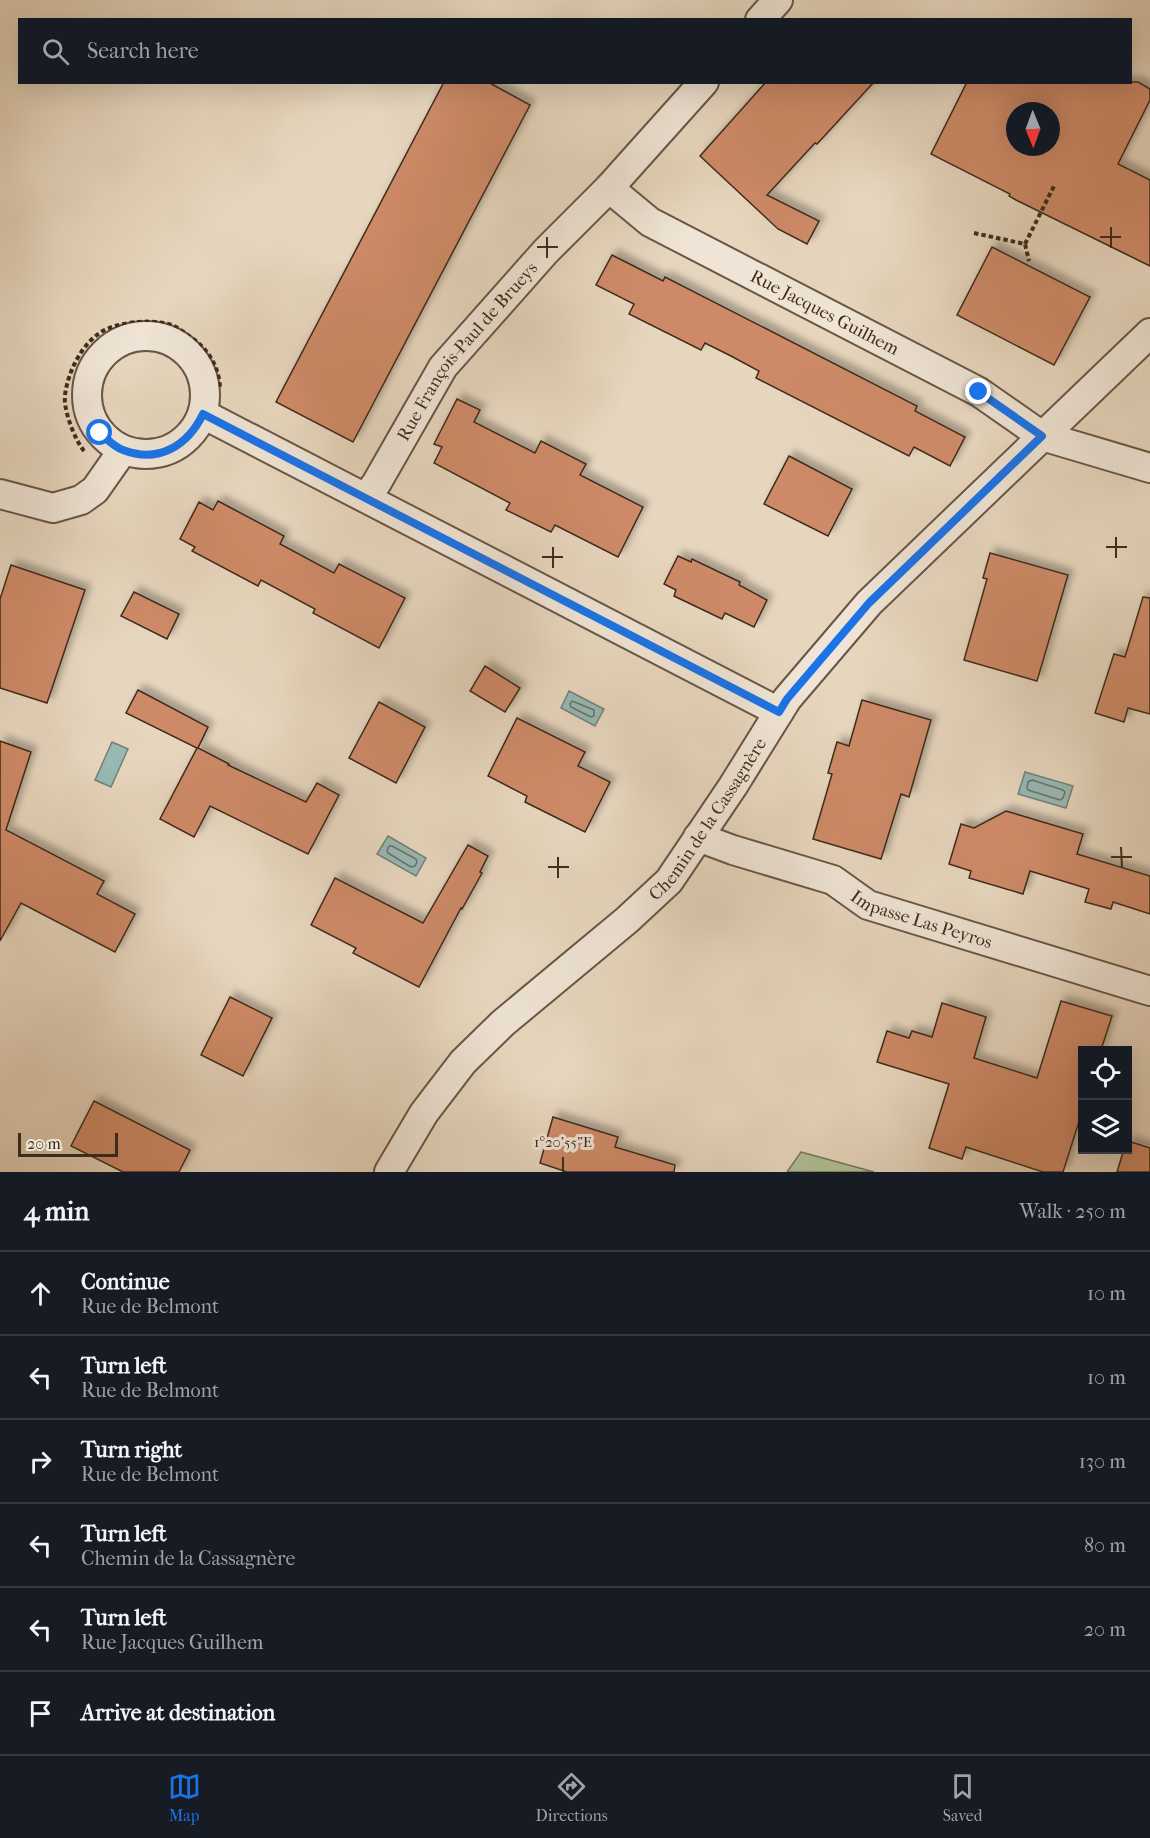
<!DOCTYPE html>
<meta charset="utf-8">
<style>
:root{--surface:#171b24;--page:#242831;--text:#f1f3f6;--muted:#9ea1a6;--line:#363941;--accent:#1a73e8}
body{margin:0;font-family:"IM FELL French Canon",serif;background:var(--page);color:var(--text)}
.controls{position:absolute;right:18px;bottom:18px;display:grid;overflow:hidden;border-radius:0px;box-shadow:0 6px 24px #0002}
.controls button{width:54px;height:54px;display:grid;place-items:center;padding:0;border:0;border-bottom:2px solid var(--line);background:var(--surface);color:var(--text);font:30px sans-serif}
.compass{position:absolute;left:1006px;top:102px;width:54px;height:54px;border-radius:50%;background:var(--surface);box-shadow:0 6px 24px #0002;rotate:179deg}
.scale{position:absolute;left:18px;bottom:15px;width:100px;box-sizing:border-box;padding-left:6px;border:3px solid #3e2c1b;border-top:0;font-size:16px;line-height:21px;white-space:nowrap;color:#3e2c1b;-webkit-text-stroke:4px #efe4d5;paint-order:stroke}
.stop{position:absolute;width:18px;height:18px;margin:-14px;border:4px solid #1a73e8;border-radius:50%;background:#fff}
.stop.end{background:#1a73e8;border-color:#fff;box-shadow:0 2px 6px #0008}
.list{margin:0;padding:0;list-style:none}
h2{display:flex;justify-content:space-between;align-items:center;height:78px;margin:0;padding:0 24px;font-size:26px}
h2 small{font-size:20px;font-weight:400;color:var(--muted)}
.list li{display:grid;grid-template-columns:39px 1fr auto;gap:18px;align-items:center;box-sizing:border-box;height:84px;padding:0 24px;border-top:2px solid var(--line)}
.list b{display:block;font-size:22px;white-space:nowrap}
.list p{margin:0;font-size:20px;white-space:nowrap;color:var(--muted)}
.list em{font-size:20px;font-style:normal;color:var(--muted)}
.icon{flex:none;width:33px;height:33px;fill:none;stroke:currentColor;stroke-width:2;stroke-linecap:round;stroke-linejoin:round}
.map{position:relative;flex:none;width:1150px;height:1172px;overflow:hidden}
.search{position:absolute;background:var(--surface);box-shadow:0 6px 24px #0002;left:18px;right:18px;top:18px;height:66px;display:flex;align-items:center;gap:15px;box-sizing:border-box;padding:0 21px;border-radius:0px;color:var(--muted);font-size:22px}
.sheet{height:582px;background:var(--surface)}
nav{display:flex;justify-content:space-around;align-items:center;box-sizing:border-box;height:84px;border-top:2px solid var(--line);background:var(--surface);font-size:16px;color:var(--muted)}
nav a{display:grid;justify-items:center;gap:3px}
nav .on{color:var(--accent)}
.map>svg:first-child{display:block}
</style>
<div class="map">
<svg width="1150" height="1172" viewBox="0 0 1150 1172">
<defs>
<filter id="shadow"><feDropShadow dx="5.5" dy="-5.5" stdDeviation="3" flood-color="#0004"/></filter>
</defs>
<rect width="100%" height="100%" fill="#e7d6be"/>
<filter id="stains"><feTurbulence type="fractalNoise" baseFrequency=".00333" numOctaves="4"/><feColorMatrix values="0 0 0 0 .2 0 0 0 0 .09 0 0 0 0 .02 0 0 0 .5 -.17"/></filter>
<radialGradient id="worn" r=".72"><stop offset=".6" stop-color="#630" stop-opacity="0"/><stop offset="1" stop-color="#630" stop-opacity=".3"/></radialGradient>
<polygon fill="#afbf96" stroke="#767658" stroke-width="1.5" points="801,1152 874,1172 787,1172"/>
<g fill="#97b9b5" stroke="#738177" stroke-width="1.5">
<polygon points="569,691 604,709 595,726 561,708"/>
<polygon points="112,742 128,749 111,787 95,780"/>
<polygon points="1025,772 1073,786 1066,808 1018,794"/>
<polygon points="388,836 426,858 416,876 377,854"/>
</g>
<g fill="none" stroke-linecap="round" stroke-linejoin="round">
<g stroke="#6a7268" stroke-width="1.5">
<polygon points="572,701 594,710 594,716 591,717 571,707 570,704"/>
<polygon points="1032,780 1063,790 1065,792 1063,798 1060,800 1028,790 1027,788 1028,782"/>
<polygon points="389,846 392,846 416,859 417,862 415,866 411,867 388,853 387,851"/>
</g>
</g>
<g fill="#ce8a67" stroke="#3e2c1b" stroke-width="1.5" fill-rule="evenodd" filter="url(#shadow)">
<polygon points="444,82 488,82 530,105 353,442 276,402"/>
<polygon points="766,82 874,82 817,144 815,143 767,195 819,221 807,244 778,229 700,156"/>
<path d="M 967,82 L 1138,82 L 1150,89 L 1150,100 L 1118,164 L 1150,180 L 1150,266 L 1016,200 L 1009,196 L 1010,194 L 931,154 ZM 1015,111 L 1051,111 L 1051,147 L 1015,147 Z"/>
<polygon points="992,247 1090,297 1054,365 957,315"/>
<polygon points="612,255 663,281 665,277 917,406 915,411 965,437 950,466 914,447 909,456 756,378 759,371 731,356 705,343 701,350 629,314 634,304 596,285"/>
<polygon points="457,399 480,410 474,422 535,453 541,441 586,464 580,475 643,507 618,557 555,525 551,532 506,510 510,503 434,463 442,447 434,444"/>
<polygon points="789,456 852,489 828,536 764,504"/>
<polygon points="218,501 284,536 280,544 334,573 339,564 405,598 379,648 313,613 315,609 261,580 258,586 192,551 195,547 180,539 199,502 213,510"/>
<polygon points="990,553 1068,575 1037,681 964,660 987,579 983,578"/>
<polygon points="678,556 691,562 692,559 740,582 739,585 767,600 754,627 725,613 722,619 674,596 676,590 664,584"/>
<polygon points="11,565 85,590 47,703 0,688 0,599"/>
<polygon points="134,592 179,614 167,639 121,616"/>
<polygon points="1143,597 1150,598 1150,714 1128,708 1124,722 1095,713 1114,654 1125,657"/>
<polygon points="485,666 520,688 505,712 470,691"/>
<polygon points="138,690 208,727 198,748 229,764 228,765 306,802 317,783 339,795 308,854 210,806 194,837 160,819 197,748 126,713"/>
<polygon points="862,700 931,720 909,797 901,794 881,859 813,839 832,774 828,773 837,742 849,746"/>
<polygon points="379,702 425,727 396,783 349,758"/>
<polygon points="517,718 585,752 578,766 610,782 585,832 525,802 527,796 488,776"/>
<polygon points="0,741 31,752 6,830 104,881 97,894 135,914 115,952 21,903 0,941"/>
<polygon points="1006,811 1083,834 1077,854 1150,876 1150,914 1113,902 1111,909 1085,902 1089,889 1030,871 1023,894 969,878 971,871 949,864 961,824 974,828"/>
<polygon points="468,845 488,856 480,872 482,873 462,909 461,908 419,987 353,953 356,948 311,925 335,878 423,923"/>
<polygon points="230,997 272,1018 243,1076 201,1055"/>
<polygon points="1061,1001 1112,1016 1101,1050 1083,1050 1083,1109 1063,1172 1043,1172 966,1147 962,1159 929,1148 949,1084 877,1062 887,1031 909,1038 912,1031 932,1037 942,1003 986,1017 974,1058 1037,1078"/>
<polygon points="94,1101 190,1150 179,1172 123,1172 71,1146"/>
<polygon points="553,1117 618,1137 615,1147 675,1165 674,1172 567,1172 540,1163"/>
<polygon points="1128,1141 1150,1148 1150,1172 1117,1172 1124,1149 1128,1149"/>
</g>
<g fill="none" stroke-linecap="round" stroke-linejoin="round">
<g stroke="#685644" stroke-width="32">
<g id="minor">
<polyline points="760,20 778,0"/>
<path id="s1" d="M 609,188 L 650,222 L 979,392 L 1042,436 L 1150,468"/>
<circle cx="146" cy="395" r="59"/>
<polyline points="203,414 779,712"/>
<polyline points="0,494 53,508 81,500 95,490 123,450"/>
<path id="s2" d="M 366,497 L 376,484 L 443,367 L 546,251 L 609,188 L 704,82"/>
<path id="s3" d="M 698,837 L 733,850 L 833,880 L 868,905 L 1150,991"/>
<path id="s4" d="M 389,1172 L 424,1113 L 463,1062 L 503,1023 L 627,920 L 669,881 L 733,786 L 787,699 L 869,603 L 1150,333"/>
</g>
</g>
<g stroke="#3e2c1b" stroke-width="4" stroke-dasharray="4.5 3" stroke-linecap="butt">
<polyline points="974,233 1025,244 1029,261"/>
<polyline points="1025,244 1054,186"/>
<path d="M 84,451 C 75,440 63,410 65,395 C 68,372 81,345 101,332 C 117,322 150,319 168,324 C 176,325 185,334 192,338 C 209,350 219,367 220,388"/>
</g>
<use href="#minor" stroke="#efe4d5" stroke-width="28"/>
</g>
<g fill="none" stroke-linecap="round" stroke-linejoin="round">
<path stroke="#1a73e8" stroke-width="8" d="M 100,433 C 107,439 114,447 123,450 C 159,464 188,445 203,414 L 779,712 L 787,699 L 869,603 L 1042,436 L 979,392"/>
</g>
<path fill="none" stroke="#3e2c1b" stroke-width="2" d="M 1111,227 L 1111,248M 547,237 L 547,258M 1100,237 L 1121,237M 537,247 L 558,247M 1116,537 L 1116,558M 553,547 L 553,568M 1106,547 L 1127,547M 542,557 L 563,557M 1121,847 L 1122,868M 558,857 L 558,878M 1111,857 L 1132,857M 548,867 L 569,867M 563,1157 L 563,1172"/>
<g text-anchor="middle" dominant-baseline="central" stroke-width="6" stroke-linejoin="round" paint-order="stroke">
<g font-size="18" fill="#3e2c1b" stroke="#efe4d5">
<text stroke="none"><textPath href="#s1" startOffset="250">Rue Jacques Guilhem</textPath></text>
<text stroke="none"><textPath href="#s2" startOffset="178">Rue François-Paul de Brueys</textPath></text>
<text stroke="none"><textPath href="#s4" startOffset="480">Chemin de la Cassagnère</textPath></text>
<text stroke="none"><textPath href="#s3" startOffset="240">Impasse Las Peyros</textPath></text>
</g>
</g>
<g font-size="15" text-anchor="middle" fill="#3e2c1b" stroke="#efe4d5" stroke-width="6" stroke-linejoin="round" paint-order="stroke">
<text x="563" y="1147">1°20'55"E</text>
</g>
<rect width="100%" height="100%" filter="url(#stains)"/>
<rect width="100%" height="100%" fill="url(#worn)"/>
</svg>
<div class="controls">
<button><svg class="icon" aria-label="locate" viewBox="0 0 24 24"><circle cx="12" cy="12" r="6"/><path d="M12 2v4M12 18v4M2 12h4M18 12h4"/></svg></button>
<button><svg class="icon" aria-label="layers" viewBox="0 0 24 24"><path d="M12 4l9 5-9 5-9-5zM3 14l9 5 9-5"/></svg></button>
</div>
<svg class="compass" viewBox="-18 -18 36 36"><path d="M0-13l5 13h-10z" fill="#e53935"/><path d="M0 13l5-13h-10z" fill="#9ea1a6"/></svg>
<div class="scale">20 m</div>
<div class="stop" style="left:100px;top:433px"></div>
<div class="stop end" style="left:979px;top:392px"></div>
<div class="search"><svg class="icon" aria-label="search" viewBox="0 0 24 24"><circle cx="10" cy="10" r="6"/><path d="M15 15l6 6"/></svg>Search here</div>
</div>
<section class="sheet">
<h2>4 min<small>Walk · 250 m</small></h2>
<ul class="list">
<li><svg class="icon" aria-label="ahead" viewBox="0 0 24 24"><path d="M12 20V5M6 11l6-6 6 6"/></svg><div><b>Continue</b><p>Rue de Belmont</p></div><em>10 m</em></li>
<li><svg class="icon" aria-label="left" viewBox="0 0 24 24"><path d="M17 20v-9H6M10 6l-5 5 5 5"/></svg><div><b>Turn left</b><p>Rue de Belmont</p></div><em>10 m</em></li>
<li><svg class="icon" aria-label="right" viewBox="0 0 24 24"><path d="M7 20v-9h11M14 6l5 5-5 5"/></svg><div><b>Turn right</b><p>Rue de Belmont</p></div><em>130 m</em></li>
<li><svg class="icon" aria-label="left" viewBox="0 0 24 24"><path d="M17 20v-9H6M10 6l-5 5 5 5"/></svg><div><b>Turn left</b><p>Chemin de la Cassagnère</p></div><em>80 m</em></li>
<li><svg class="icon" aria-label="left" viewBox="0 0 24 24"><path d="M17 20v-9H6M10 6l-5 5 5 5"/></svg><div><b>Turn left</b><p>Rue Jacques Guilhem</p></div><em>20 m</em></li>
<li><svg class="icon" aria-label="arrive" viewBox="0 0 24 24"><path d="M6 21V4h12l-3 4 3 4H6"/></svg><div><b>Arrive at destination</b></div></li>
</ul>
</section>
<nav>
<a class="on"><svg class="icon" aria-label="map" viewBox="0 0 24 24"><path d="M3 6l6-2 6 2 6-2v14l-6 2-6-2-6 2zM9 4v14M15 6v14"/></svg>Map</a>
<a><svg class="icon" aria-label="directions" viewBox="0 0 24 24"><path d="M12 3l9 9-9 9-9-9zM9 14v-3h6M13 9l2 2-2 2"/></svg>Directions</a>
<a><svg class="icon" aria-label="saved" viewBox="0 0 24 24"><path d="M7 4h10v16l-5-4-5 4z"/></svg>Saved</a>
</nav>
